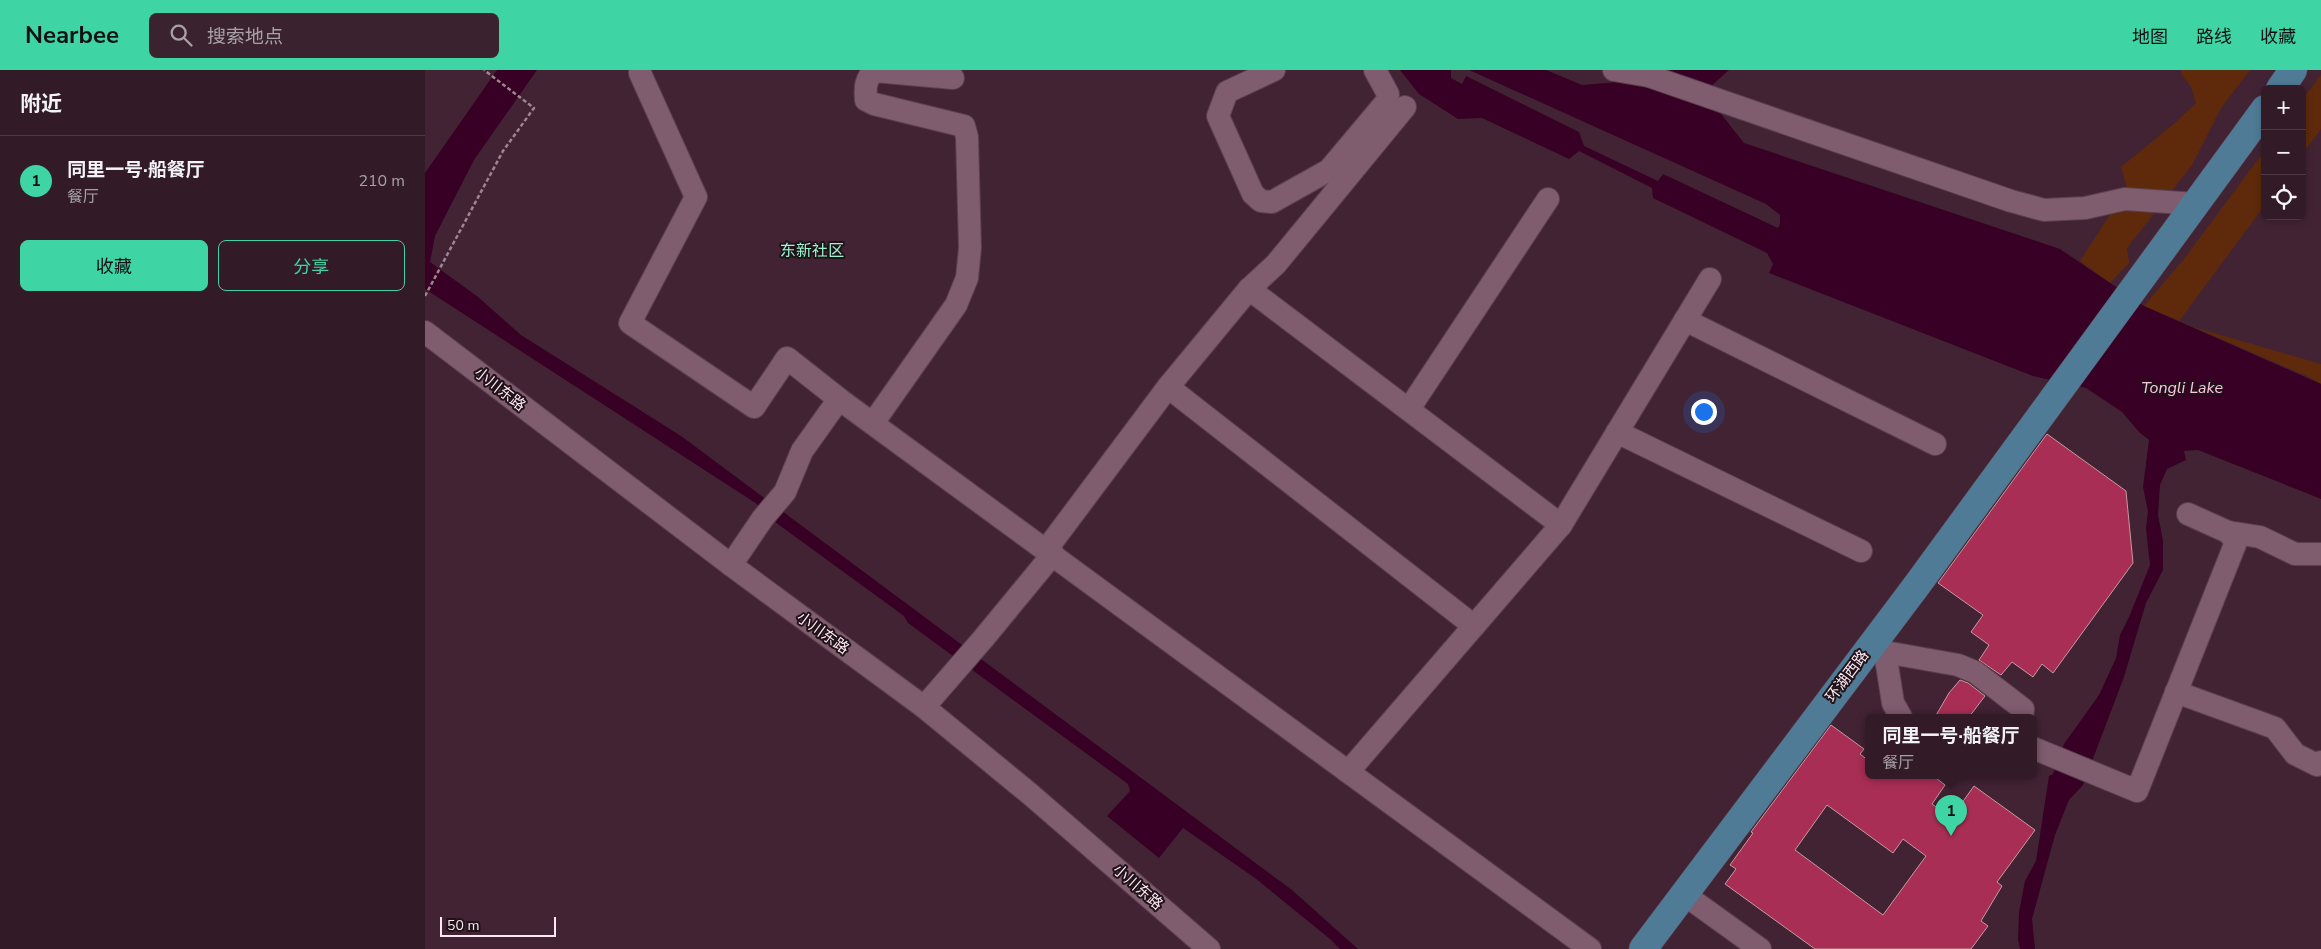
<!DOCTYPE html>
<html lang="zh">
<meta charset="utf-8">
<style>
:root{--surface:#321a27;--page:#3a232f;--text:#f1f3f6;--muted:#a8a1a7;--line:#4d3844;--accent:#3ed4a3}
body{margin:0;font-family:"Nunito Sans","Noto Sans SC",sans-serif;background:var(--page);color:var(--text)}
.controls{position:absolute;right:15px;top:15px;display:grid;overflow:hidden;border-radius:8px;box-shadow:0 2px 8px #0003}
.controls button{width:45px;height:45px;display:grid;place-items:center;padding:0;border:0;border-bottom:1px solid var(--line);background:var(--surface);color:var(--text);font:25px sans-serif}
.scale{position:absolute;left:15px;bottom:12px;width:116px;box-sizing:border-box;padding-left:5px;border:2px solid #fee9f3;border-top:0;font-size:14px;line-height:18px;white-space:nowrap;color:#fee9f3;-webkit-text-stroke:4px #201219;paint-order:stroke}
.you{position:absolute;left:1278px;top:341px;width:18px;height:18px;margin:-12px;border:4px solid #fff;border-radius:50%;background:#1a73e8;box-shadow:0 0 0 8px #1a73e833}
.badge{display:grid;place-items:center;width:32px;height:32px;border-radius:50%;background:var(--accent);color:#111;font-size:16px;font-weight:700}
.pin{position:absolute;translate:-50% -41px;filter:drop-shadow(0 1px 2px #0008)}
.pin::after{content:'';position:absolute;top:26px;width:18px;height:15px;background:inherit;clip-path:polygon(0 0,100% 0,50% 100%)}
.popup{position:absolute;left:1440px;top:644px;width:172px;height:65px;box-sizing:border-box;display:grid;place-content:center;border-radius:8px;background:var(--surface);filter:drop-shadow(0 1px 4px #0005);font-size:16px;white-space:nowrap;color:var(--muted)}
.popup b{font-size:19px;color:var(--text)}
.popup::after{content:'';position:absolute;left:50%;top:100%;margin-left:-10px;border:10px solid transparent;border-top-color:var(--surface)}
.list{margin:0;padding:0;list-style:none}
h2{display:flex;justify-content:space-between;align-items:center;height:65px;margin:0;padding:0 20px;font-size:21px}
h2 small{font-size:16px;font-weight:400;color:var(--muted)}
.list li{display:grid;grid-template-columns:32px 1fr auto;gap:15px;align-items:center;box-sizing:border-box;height:90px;padding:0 20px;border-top:1px solid var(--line)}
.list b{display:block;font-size:19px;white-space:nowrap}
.list p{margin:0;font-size:16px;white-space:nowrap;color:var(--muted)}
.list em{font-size:16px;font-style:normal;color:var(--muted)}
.actions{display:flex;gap:10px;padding:15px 20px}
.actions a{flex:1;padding:11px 0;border:1px solid var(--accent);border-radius:8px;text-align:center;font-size:18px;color:var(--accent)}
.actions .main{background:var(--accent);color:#111}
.icon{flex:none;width:28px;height:28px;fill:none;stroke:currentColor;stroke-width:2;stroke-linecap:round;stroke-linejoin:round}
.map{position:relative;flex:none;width:1896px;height:879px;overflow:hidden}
header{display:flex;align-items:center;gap:30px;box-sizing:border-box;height:70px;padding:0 25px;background:var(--accent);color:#111}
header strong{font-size:24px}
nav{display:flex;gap:28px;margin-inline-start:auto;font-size:18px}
.search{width:350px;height:45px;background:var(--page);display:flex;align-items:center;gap:12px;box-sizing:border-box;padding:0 18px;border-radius:8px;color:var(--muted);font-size:19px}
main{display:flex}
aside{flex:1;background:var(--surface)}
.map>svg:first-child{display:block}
</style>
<header>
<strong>Nearbee</strong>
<div class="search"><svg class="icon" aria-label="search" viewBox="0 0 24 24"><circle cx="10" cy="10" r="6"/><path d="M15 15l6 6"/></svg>搜索地点</div>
<nav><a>地图</a><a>路线</a><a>收藏</a></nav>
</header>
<main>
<aside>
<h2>附近<small></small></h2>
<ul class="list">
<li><span class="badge">1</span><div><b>同里一号·船餐厅</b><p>餐厅</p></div><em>210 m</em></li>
</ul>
<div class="actions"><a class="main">收藏</a><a>分享</a></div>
</aside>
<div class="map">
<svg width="1896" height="879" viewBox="0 0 1896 879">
<rect width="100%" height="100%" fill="#422334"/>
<g fill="#5f2a0b">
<polygon points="1756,0 1825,0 1796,38 1767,95 1702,178 1704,193 1685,213 1655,191 1702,118 1696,97 1750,53 1771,33 1766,17 1756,4"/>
<polygon points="1896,5 1896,59 1877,85 1877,30"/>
<polygon points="1840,80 1840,135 1754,251 1719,236 1759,189"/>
<polygon points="1768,257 1896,294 1896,314 1884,307"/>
</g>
<g fill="#370024">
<polygon points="72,0 112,0 49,90 10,166 5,192 53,227 96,265 256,366 867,820 933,879 915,879 905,869 830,808 758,758 734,788 682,746 705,721 703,714 483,553 479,546 335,441 332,434 0,219 0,103"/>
<polygon points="975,0 1026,0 1026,8 1037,14 1041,6 1154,62 1159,76 1233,111 1238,104 1353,158 1355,154 1355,145 1341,134 1044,0 1121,0 1157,15 1194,12 1219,14 1240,0 1304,0 1284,18 1292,39 1319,73 1635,179 1719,236 1896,314 1896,429 1773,380 1759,381 1761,390 1742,399 1735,415 1733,445 1738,471 1738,500 1721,533 1699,607 1658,715 1644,730 1630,765 1607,849 1610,879 1595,879 1593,869 1594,842 1600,811 1611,791 1624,706 1628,704 1639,674 1674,625 1691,588 1695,565 1704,547 1725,495 1721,458 1723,442 1718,417 1724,370 1714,362 1697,342 1661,318 1608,306 1344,203 1348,194 1342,183 1228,128 1227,118 1154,81 1144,89 1057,48 1033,49 994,24"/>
</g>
<g fill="#a92e55" stroke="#c69aa2" fill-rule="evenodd">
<polygon points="1622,364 1701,421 1708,493 1628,603 1617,594 1608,607 1587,592 1576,605 1554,590 1564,575 1546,562 1558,545 1513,513"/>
<polygon points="1535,610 1543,613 1560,626 1544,647 1510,647 1524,623"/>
<path d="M 1406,655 L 1439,679 L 1435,684 L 1444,691 L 1444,705 L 1507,705 L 1520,715 L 1507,734 L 1526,748 L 1549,716 L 1610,760 L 1572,812 L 1577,816 L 1556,851 L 1563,856 L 1546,879 L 1390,879 L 1300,814 L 1311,799 L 1305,795 L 1328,763 L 1326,762 ZM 1402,735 L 1468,783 L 1478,769 L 1501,786 L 1458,845 L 1370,780 Z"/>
</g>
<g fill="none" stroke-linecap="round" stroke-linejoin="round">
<g stroke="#5b404f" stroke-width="24">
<g id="minor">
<polyline points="849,0 802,22 793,46 828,124 836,131 847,132 904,100 962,31 963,24 950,0"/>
<polyline points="1189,0 1224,6 1586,131 1619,140 1660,138 1700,129 1771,134"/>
<polyline points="215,3 271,127 205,253 329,337 362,288 414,329 1165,879"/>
<polyline points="824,219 1136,455"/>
<polyline points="1260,250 1510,374"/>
<polyline points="0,262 306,495 499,637 605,724 784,879"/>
<polyline points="743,317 1049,556"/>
<polyline points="984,339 1123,129"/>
<path d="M 448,353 L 531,235 L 542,208 L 545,178 L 542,67 L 539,56 L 449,34 L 441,30 C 440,19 440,8 450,1 L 528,8"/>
<polyline points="1192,362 1436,481"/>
<polyline points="1803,462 1835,467 1870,484 1896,484"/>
<polyline points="621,480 743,317 824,219 851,194 980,37"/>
<polyline points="306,495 338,448 360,422 377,381 414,329"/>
<polyline points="1447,572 1460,582 1533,595 1550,602 1598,639 1597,647"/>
<polyline points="1460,582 1468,633 1476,647"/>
<polyline points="1751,622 1850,658 1870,684 1892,695 1896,692"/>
<polyline points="499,637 558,569 628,484"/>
<polyline points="1608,678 1712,721 1811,472 1803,462 1763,444"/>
<polyline points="923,702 1136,455 1285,209"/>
<polyline points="1260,825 1335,879"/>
</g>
</g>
<g stroke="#5b404f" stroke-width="29">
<g id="major">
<polyline points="1855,19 1868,0"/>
<polyline points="1218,879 1492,515 1840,39"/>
</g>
</g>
<polyline stroke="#9f8592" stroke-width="2.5" stroke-dasharray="4 2.5" stroke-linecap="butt" points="0,226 78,81 109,38 59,0"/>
<use href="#minor" stroke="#7f5c6e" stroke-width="22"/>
<use href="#major" stroke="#507b97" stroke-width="28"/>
</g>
<g text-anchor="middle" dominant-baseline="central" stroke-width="4" stroke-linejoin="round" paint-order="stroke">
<g font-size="15" fill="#fee9f3" stroke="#201219">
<text transform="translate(75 319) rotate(38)">小川东路</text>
<text transform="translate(398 563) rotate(36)">小川东路</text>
<text transform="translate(1422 606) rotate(-53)">环湖西路</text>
<text transform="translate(713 817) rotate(41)">小川东路</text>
</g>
<g font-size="16" fill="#9bf4d0" stroke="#201219">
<text x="387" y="181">东新社区</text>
</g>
<g font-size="16" font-style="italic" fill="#fec4e2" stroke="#201219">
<text x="1757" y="318">Tongli Lake</text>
</g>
</g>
</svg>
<div class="controls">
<button>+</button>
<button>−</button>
<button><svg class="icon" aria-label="locate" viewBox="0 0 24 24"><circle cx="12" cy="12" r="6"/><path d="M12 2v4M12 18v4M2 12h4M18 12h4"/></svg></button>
</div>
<div class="scale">50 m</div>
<div class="you"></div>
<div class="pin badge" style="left:1526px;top:766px">1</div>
<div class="popup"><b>同里一号·船餐厅</b>餐厅</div>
</div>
</main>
